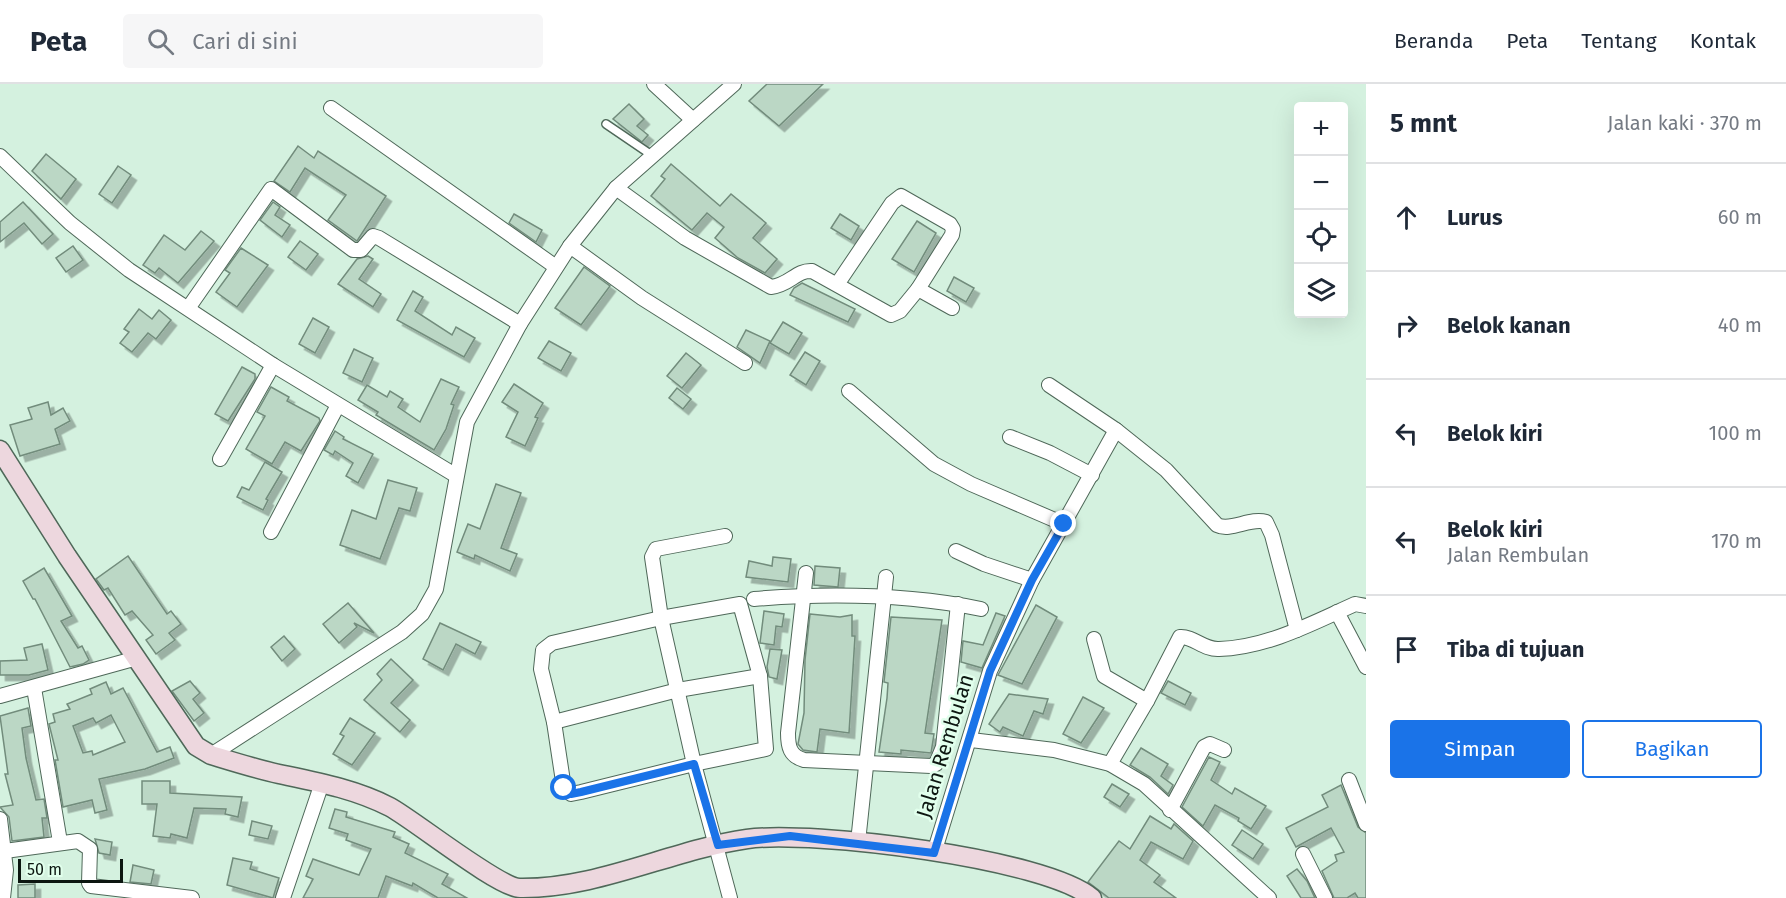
<!DOCTYPE html>
<html lang="id">
<meta charset="utf-8">
<style>
:root{--surface:#fff;--page:#f6f6f7;--text:#1f2937;--muted:#747a83;--line:#e0e1e3;--accent:#1a73e8}
body{margin:0;font-family:"Fira Sans",sans-serif;background:var(--page);color:var(--text)}
.controls{position:absolute;right:18px;top:18px;display:grid;overflow:hidden;border-radius:6px;box-shadow:0 6px 24px #0002}
.controls button{width:54px;height:54px;display:grid;place-items:center;padding:0;border:0;border-bottom:2px solid var(--line);background:var(--surface);color:var(--text);font:30px sans-serif}
.scale{position:absolute;left:18px;bottom:15px;width:105px;box-sizing:border-box;padding-left:6px;border:3px solid #0c1610;border-top:0;font-size:16px;line-height:21px;white-space:nowrap;color:#0c1610;-webkit-text-stroke:4px #e1ffec;paint-order:stroke}
.stop{position:absolute;width:18px;height:18px;margin:-14px;border:4px solid #1a73e8;border-radius:50%;background:#fff}
.stop.end{background:#1a73e8;border-color:#fff;box-shadow:0 2px 6px #0008}
.list{margin:0;padding:0;list-style:none}
h2{display:flex;justify-content:space-between;align-items:center;height:78px;margin:0;padding:0 24px;font-size:26px}
h2 small{font-size:20px;font-weight:400;color:var(--muted)}
.list li{display:grid;grid-template-columns:39px 1fr auto;gap:18px;align-items:center;box-sizing:border-box;height:108px;padding:0 24px;border-top:2px solid var(--line)}
.list b{display:block;font-size:22px;white-space:nowrap}
.list p{margin:0;font-size:20px;white-space:nowrap;color:var(--muted)}
.list em{font-size:20px;font-style:normal;color:var(--muted)}
.actions{display:flex;gap:12px;padding:18px 24px}
.actions a{flex:1;padding:14px 0;border:2px solid var(--accent);border-radius:6px;text-align:center;font-size:21px;color:var(--accent)}
.actions .main{background:var(--accent);color:#fff}
.icon{flex:none;width:33px;height:33px;fill:none;stroke:currentColor;stroke-width:2;stroke-linecap:round;stroke-linejoin:round}
.map{position:relative;flex:none;width:1366px;height:814px;overflow:hidden}
header{display:flex;align-items:center;gap:36px;box-sizing:border-box;height:84px;padding:0 30px;background:var(--surface);border-bottom:2px solid var(--line)}
header strong{font-size:28px}
nav{display:flex;gap:33px;margin-inline-start:auto;font-size:21px}
.search{width:420px;height:54px;background:var(--page);display:flex;align-items:center;gap:15px;box-sizing:border-box;padding:0 21px;border-radius:6px;color:var(--muted);font-size:22px}
main{display:flex}
aside{flex:1;background:var(--surface)}
.map>svg:first-child{display:block}
</style>
<header>
<strong>Peta</strong>
<div class="search"><svg class="icon" aria-label="search" viewBox="0 0 24 24"><circle cx="10" cy="10" r="6"/><path d="M15 15l6 6"/></svg>Cari di sini</div>
<nav><a>Beranda</a><a>Peta</a><a>Tentang</a><a>Kontak</a></nav>
</header>
<main>
<div class="map">
<svg width="1366" height="814" viewBox="0 0 1366 814">
<defs>
<filter id="shadow"><feDropShadow dx="5.5" dy="5.5" stdDeviation="0" flood-color="#0004"/></filter>
</defs>
<rect width="100%" height="100%" fill="#d4f1df"/>
<g fill="#bbd7c5" stroke="#728c7c" stroke-width="1.5" fill-rule="evenodd" filter="url(#shadow)">
<polygon points="767,0 823,0 779,42 749,17"/>
<polygon points="629,20 644,35 637,42 648,51 642,58 613,35"/>
<polygon points="298,62 314,74 318,67 386,112 357,157 328,136 346,111 305,84 290,108 274,97"/>
<polygon points="46,70 76,95 61,115 32,87"/>
<polygon points="671,80 720,122 731,110 766,139 753,154 777,175 765,189 738,174 715,154 724,143 707,129 692,146 651,112 665,95 661,92"/>
<polygon points="118,82 131,91 112,119 99,110"/>
<polygon points="23,118 53,150 42,160 24,139 0,158 0,138"/>
<polygon points="273,118 280,123 275,131 290,141 282,153 260,136"/>
<polygon points="514,130 542,146 536,158 509,139"/>
<polygon points="840,130 859,142 851,156 831,144"/>
<polygon points="917,137 936,149 914,188 892,175"/>
<polygon points="201,147 214,157 178,199 159,184 155,189 143,181 164,151 185,166"/>
<polygon points="300,157 318,170 306,186 288,173"/>
<polygon points="73,162 83,176 66,188 56,174"/>
<polygon points="241,164 268,181 237,223 216,208 230,189 225,186"/>
<polygon points="368,172 373,175 359,195 381,210 373,223 338,200 357,175"/>
<polygon points="584,183 610,202 581,241 555,224"/>
<polygon points="954,193 974,204 966,218 947,207"/>
<polygon points="802,199 855,225 848,238 790,211 794,204"/>
<polygon points="413,207 423,213 415,227 452,251 456,243 475,254 464,273 397,236"/>
<polygon points="139,225 152,235 159,226 171,236 156,255 148,249 132,268 120,259 129,248 124,245"/>
<polygon points="313,234 329,243 315,269 299,260"/>
<polygon points="783,238 802,249 789,270 770,259"/>
<polygon points="746,246 770,257 760,279 737,263"/>
<polygon points="549,257 571,269 561,287 538,274"/>
<polygon points="354,265 373,274 362,298 343,289"/>
<polygon points="805,268 820,277 806,301 790,291"/>
<polygon points="686,269 701,281 682,304 667,292"/>
<polygon points="242,283 255,290 255,295 228,337 215,330"/>
<polygon points="441,295 459,303 451,320 454,321 446,345 434,366 376,331 378,328 358,316 367,301 387,313 390,307 403,315 398,323 420,338"/>
<polygon points="514,300 543,319 535,333 538,334 525,362 506,353 518,328 502,318"/>
<polygon points="271,303 289,313 287,317 319,334 320,337 301,367 285,358 272,380 246,365 265,332 257,328"/>
<polygon points="677,304 691,315 683,325 669,314"/>
<polygon points="48,318 51,331 63,324 70,337 55,345 60,360 20,372 10,341 32,335 28,324"/>
<polygon points="335,347 344,353 343,355 373,370 358,399 346,392 353,379 335,367 333,371 324,366"/>
<polygon points="265,378 282,388 266,415 268,416 263,426 237,413 242,403 249,406"/>
<polygon points="388,396 417,404 410,427 399,424 380,475 340,461 352,426 376,435"/>
<polygon points="496,400 521,409 501,464 517,470 510,487 475,471 474,475 457,468 468,440 480,445"/>
<polygon points="128,472 167,530 171,527 181,540 169,549 175,556 156,570 146,556 153,551 132,527 125,531 108,504 104,506 96,495"/>
<polygon points="773,473 791,475 788,498 746,493 749,477 772,482"/>
<polygon points="815,482 840,484 838,503 814,501"/>
<polygon points="44,484 72,532 61,537 78,564 82,562 89,576 83,580 70,583 35,515 33,515 23,497"/>
<polygon points="348,519 374,549 354,539 357,543 339,559 323,540"/>
<polygon points="1036,521 1057,533 1022,600 998,591"/>
<polygon points="764,527 784,530 782,543 776,542 774,561 760,559"/>
<polygon points="996,529 1005,532 982,584 961,578 963,557 983,561"/>
<polygon points="810,530 840,533 852,531 852,552 855,552 849,649 820,645 817,668 803,666 798,660 804,629 805,576"/>
<polygon points="891,533 942,536 925,649 934,650 931,669 901,666 901,670 879,668 887,614 888,599 884,598"/>
<polygon points="440,539 481,558 475,570 456,560 443,586 423,575"/>
<polygon points="284,552 295,565 282,577 271,563"/>
<polygon points="42,560 48,586 29,591 0,591 0,577 27,576 24,564"/>
<polygon points="770,565 782,566 777,595 769,593 767,583"/>
<polygon points="391,575 413,596 391,619 410,636 400,648 364,616 382,596 377,590"/>
<polygon points="190,597 200,609 193,615 204,629 194,637 172,607"/>
<polygon points="1168,597 1191,609 1185,621 1161,609"/>
<path d="M 106,598 L 111,610 L 123,604 L 157,668 L 170,663 L 174,674 L 145,685 L 99,695 L 107,726 L 95,729 L 92,716 L 63,723 L 55,676 L 58,676 L 49,640 L 55,638 L 53,630 L 70,625 L 67,620 L 92,610 L 90,605 ZM 111,631 L 125,658 L 93,671 L 92,667 L 83,669 L 73,642 L 93,634 L 96,639 Z"/>
<polygon points="1009,610 1048,615 1043,630 1034,627 1023,652 1003,643 1000,648 989,640"/>
<polygon points="1083,613 1104,624 1081,659 1063,650"/>
<polygon points="28,624 31,642 22,644 26,674 36,716 44,715 47,734 42,734 44,753 12,757 9,733 0,723 13,721 5,690 8,690 0,632"/>
<polygon points="350,634 375,649 352,681 333,670 344,652 340,650"/>
<polygon points="1141,664 1168,680 1161,692 1173,701 1168,710 1150,693 1130,681"/>
<polygon points="1209,673 1220,678 1211,696 1232,710 1235,704 1266,722 1251,745 1238,737 1239,734 1215,721 1203,742 1182,723"/>
<polygon points="142,697 170,697 170,709 242,713 238,733 225,730 226,725 194,724 187,754 171,750 170,754 153,752 157,720 142,720"/>
<polygon points="1112,700 1129,710 1120,723 1104,713"/>
<polygon points="1341,701 1358,743 1366,749 1366,814 1358,814 1355,809 1347,814 1334,814 1322,787 1337,777 1335,771 1344,768 1331,744 1296,763 1286,744 1328,723 1322,711"/>
<polygon points="335,725 347,728 346,733 395,748 393,753 409,760 405,769 448,790 442,800 467,814 438,814 413,799 412,802 386,792 378,814 303,814 313,795 306,792 313,775 359,791 371,765 346,756 348,750 329,744"/>
<polygon points="1150,732 1171,745 1174,740 1193,757 1183,775 1151,758 1140,776 1160,791 1154,798 1176,814 1109,814 1088,798 1119,757 1130,765"/>
<polygon points="252,737 272,742 268,755 249,751"/>
<polygon points="1242,746 1263,760 1253,775 1232,761"/>
<polygon points="95,755 112,758 110,771 99,769"/>
<polygon points="233,774 252,778 250,785 279,794 273,814 227,801"/>
<polygon points="133,781 154,786 151,800 130,798"/>
<polygon points="1297,785 1307,797 1315,814 1301,814 1287,792"/>
<polygon points="35,800 35,814 18,814 18,801"/>
</g>
<g fill="none" stroke-linecap="round" stroke-linejoin="round">
<g stroke="#4f6859" stroke-width="10">
<polyline id="lane" points="606,40 653,72"/>
</g>
<g stroke="#4f6859" stroke-width="16">
<g id="street">
<polyline points="654,0 693,36"/>
<polyline points="331,24 556,183"/>
<polyline points="0,72 70,139 129,186 273,281 455,391"/>
<path d="M 616,104 L 685,154 L 771,203 C 790,201 796,186 812,187 L 891,231 L 900,227 L 918,205 L 952,224"/>
<polyline points="570,162 642,214 745,279"/>
<polyline points="838,199 892,119 901,112 950,140 953,145 952,151 918,205"/>
<polyline points="189,223 271,105 353,166 361,166 373,152 379,154 520,240"/>
<path d="M 1049,301 L 1116,346 L 1166,386 L 1217,441 C 1231,448 1250,433 1266,438 L 1272,451 L 1297,546"/>
<polyline points="849,307 934,380 971,400 1064,440"/>
<polyline points="1010,353 1050,369 1092,391"/>
<polyline points="220,375 273,281"/>
<polyline points="271,448 338,321"/>
<polyline points="725,452 656,465 652,473 661,534 694,680 730,814"/>
<polyline points="956,467 984,480 1032,496"/>
<path d="M 806,489 L 788,649 C 788,663 790,672 804,676 L 931,682 L 936,680 L 943,663 L 958,520"/>
<path d="M 754,515 C 829,509 907,510 981,525"/>
<polygon points="740,520 760,592 766,665 694,680 581,708 571,710 564,704 554,638 541,585 543,566 552,559 661,534"/>
<polyline points="1337,528 1366,583"/>
<polyline points="1094,555 1104,592 1147,617"/>
<polyline points="34,604 60,758"/>
<polyline points="0,612 137,574"/>
<polyline points="554,638 678,606 760,592"/>
<polyline points="971,656 1054,666 1110,680 1144,700 1269,814"/>
<polyline points="211,671 402,548 422,530 436,505 467,338 520,240 570,162 616,104 734,0"/>
<path d="M 1110,680 L 1147,617 L 1180,553 C 1193,552 1204,566 1219,565 C 1266,564 1313,539 1355,520 L 1366,522"/>
<polyline points="1349,696 1366,740"/>
<polyline points="1170,726 1204,663 1210,660 1224,666"/>
<polyline points="0,735 6,786 3,814"/>
<polyline points="858,758 886,493"/>
<polyline points="5,767 78,757 90,765 89,799 91,802 192,814"/>
<polyline points="934,769 990,587 1032,496 1116,346"/>
<polyline points="1303,770 1325,814"/>
<polyline points="283,814 322,699"/>
</g>
</g>
<g stroke="#4f6859" stroke-width="21">
<path id="secondary" d="M 0,366 L 67,472 L 196,662 L 211,671 C 234,678 256,685 279,690 C 317,698 355,705 390,723 C 414,736 499,804 520,804 C 598,805 671,766 747,755 C 811,746 1045,774 1092,814"/>
</g>
<use href="#lane" stroke="#fff" stroke-width="7"/>
<use href="#street" stroke="#fff" stroke-width="14"/>
<use href="#secondary" stroke="#edd7de" stroke-width="18"/>
</g>
<g fill="none" stroke-linecap="round" stroke-linejoin="round">
<polyline stroke="#1a73e8" stroke-width="8" points="564,704 571,710 581,708 694,680 718,761 790,752 934,769 990,587 1032,496 1064,440"/>
</g>
<g text-anchor="middle" dominant-baseline="central" stroke-width="5" stroke-linejoin="round" paint-order="stroke">
<g font-size="21" fill="#0c1610" stroke="#e1ffec">
<text transform="translate(945 662) rotate(-73)">Jalan Rembulan</text>
</g>
</g>
</svg>
<div class="controls">
<button>+</button>
<button>−</button>
<button><svg class="icon" aria-label="locate" viewBox="0 0 24 24"><circle cx="12" cy="12" r="6"/><path d="M12 2v4M12 18v4M2 12h4M18 12h4"/></svg></button>
<button><svg class="icon" aria-label="layers" viewBox="0 0 24 24"><path d="M12 4l9 5-9 5-9-5zM3 14l9 5 9-5"/></svg></button>
</div>
<div class="scale">50 m</div>
<div class="stop" style="left:564px;top:704px"></div>
<div class="stop end" style="left:1064px;top:440px"></div>
</div>
<aside>
<h2>5 mnt<small>Jalan kaki · 370 m</small></h2>
<ul class="list">
<li><svg class="icon" aria-label="ahead" viewBox="0 0 24 24"><path d="M12 20V5M6 11l6-6 6 6"/></svg><div><b>Lurus</b></div><em>60 m</em></li>
<li><svg class="icon" aria-label="right" viewBox="0 0 24 24"><path d="M7 20v-9h11M14 6l5 5-5 5"/></svg><div><b>Belok kanan</b></div><em>40 m</em></li>
<li><svg class="icon" aria-label="left" viewBox="0 0 24 24"><path d="M17 20v-9H6M10 6l-5 5 5 5"/></svg><div><b>Belok kiri</b></div><em>100 m</em></li>
<li><svg class="icon" aria-label="left" viewBox="0 0 24 24"><path d="M17 20v-9H6M10 6l-5 5 5 5"/></svg><div><b>Belok kiri</b><p>Jalan Rembulan</p></div><em>170 m</em></li>
<li><svg class="icon" aria-label="arrive" viewBox="0 0 24 24"><path d="M6 21V4h12l-3 4 3 4H6"/></svg><div><b>Tiba di tujuan</b></div></li>
</ul>
<div class="actions"><a class="main">Simpan</a><a>Bagikan</a></div>
</aside>
</main>
